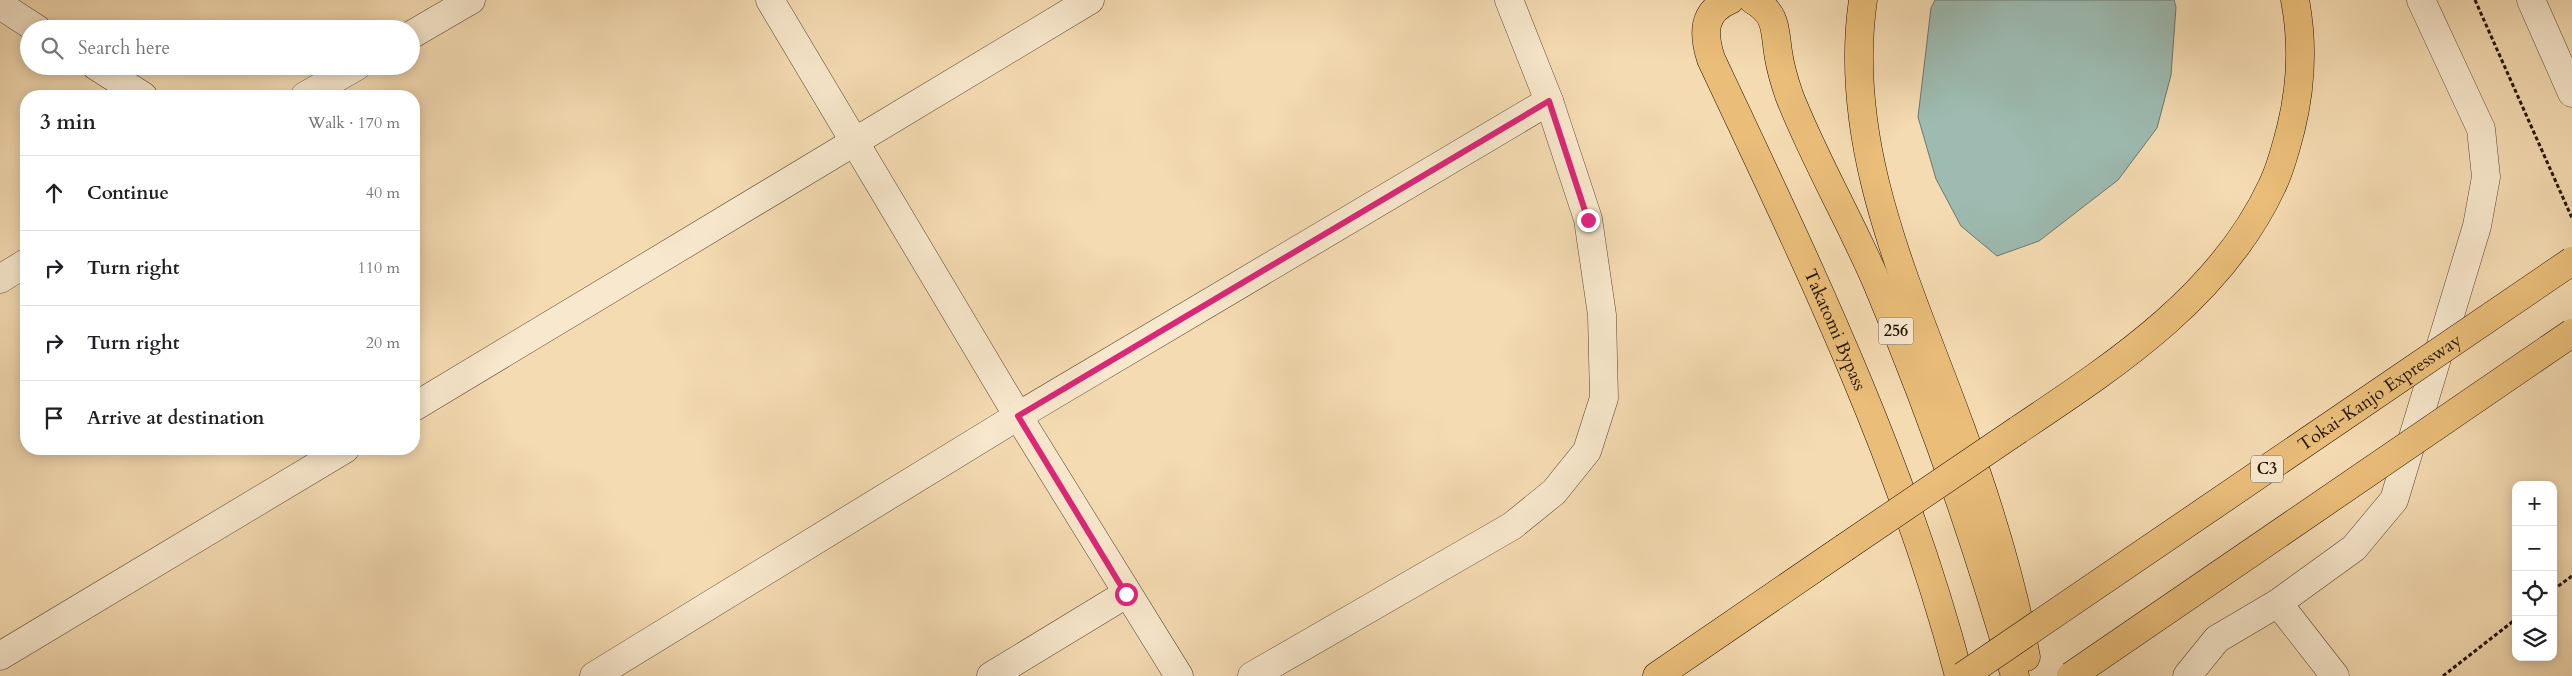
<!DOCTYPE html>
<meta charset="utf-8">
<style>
:root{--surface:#fff;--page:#f2f2f2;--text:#202124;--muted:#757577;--line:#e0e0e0}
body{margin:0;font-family:Cardo,serif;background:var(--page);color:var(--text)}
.controls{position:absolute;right:15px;bottom:15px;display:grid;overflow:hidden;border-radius:10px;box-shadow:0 2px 12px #0003}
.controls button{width:45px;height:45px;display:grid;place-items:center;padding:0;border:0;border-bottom:1px solid var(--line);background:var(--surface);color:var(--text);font:25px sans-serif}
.stop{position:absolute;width:15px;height:15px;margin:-11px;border:4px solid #db2777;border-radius:50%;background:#fff}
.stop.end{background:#db2777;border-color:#fff;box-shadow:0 1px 5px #0008}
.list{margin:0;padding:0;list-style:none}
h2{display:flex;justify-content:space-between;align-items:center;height:65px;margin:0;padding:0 20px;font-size:21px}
h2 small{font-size:16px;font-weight:400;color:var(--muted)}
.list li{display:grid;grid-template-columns:32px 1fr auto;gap:15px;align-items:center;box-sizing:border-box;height:75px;padding:0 20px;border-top:1px solid var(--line)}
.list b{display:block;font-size:19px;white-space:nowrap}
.list em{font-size:16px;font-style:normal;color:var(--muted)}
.icon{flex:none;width:28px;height:28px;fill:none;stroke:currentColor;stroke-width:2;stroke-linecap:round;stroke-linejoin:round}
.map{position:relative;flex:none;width:2572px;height:676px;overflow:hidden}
.search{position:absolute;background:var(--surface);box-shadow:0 2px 12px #0003;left:20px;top:20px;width:400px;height:55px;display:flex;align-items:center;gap:12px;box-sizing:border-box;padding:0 18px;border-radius:28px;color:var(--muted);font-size:19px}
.panel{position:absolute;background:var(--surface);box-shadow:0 2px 12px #0003;left:20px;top:90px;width:400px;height:365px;border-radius:20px}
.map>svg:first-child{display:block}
</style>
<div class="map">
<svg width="2572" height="676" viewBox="0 0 2572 676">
<rect width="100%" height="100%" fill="#f5dbb2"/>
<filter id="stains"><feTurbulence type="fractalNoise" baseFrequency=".004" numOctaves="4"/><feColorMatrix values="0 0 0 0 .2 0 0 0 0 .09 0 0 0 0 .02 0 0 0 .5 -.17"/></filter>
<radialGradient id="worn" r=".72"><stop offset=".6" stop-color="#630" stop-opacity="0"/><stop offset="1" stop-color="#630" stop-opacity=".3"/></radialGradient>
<polygon fill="#9dbbb1" stroke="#6c786c" points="1935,0 2174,0 2176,7 2171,75 2157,128 2118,180 2039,241 1997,256 1961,226 1936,179 1918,117 1931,8"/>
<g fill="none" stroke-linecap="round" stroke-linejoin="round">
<g stroke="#574530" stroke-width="29">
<g id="street">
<polyline points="770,0 1018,416 1179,676"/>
<polyline points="2531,0 2572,93"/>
<polyline points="0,5 37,29"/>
<polyline points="411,35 471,0"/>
<polyline points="96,66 143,96"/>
<polyline points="305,96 357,66"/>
<polyline points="0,279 26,263"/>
<polyline points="414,407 1090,0"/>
<polyline points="2278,603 2335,676"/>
<polyline points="0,656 345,449"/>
<polyline points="594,676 1018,416 1549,101"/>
<polyline points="991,676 1126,594"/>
<polyline points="1252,676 1512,526 1554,492 1587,451 1604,398 1602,315 1588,219 1549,101 1509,0"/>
<polyline points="2187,676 2217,639 2278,603 2354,548 2394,500 2477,226 2486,177 2481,129 2421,0"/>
</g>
</g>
<g stroke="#221305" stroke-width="29">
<g id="highway">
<path id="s1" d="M 1730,0 C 1702,12 1703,34 1711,59 C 1805,259 1903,460 1959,676"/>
<path d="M 1753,0 C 1779,15 1774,32 1779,58 C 1781,70 1785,83 1789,95 C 1814,159 1850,220 1877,283 C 1931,411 1977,543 2015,676"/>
<path d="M 1863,0 C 1841,151 1911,291 1961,429 C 1988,503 2012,580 2026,657"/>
<path d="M 2018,430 C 2115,365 2221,296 2272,186 C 2281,168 2286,147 2291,128 C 2301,87 2303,42 2295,0"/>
<polyline points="1657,676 1844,548"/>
</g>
</g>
<g stroke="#221305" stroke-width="3" stroke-dasharray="4 2.5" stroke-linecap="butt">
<polyline points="2475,0 2572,218"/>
<polyline points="2553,590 2572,576"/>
<polyline points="2443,676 2516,619"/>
</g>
<use href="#street" stroke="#f8e8cd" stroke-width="28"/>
<use href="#highway" stroke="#eabe79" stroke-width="28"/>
<g stroke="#221305" stroke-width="29" stroke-linecap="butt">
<g id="highway-bridge">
<polyline points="1844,548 2018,430"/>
<path id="s2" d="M 1963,676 L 2572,261"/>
<polyline points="2071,676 2572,333"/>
</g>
</g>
<use href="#highway-bridge" stroke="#eabe79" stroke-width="28"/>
</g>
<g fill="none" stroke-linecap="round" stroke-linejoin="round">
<polyline stroke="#db2777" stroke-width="6" points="1126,594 1018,416 1549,101 1588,220"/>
</g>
<g text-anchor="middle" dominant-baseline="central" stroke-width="4" stroke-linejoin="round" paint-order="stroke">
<g fill="#f8e8cd" stroke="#625341" stroke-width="1">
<rect x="1878.5" y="317.5" width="35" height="27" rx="4"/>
<rect x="2251" y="455.5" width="32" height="27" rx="4"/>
</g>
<g font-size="16" font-weight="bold" fill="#221305">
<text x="1896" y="331">256</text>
<text x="2267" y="469">C3</text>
</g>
<g font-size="18" fill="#221305" stroke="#f8e8cd">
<text stroke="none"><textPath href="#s1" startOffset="368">Takatomi Bypass</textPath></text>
<text stroke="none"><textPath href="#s2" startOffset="504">Tokai-Kanjo Expressway</textPath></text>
</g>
</g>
<rect width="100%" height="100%" filter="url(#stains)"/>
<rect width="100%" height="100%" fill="url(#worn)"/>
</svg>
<div class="controls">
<button>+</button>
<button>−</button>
<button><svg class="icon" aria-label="locate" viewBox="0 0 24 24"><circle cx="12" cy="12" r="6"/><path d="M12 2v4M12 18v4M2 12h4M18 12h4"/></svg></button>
<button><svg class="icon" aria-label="layers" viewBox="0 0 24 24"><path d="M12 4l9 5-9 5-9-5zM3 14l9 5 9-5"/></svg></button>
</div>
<div class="stop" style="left:1126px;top:594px"></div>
<div class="stop end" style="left:1588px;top:220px"></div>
<div class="search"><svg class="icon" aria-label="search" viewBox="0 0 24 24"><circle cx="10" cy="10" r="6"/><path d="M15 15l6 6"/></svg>Search here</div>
<section class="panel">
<h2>3 min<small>Walk · 170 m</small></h2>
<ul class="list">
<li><svg class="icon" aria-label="ahead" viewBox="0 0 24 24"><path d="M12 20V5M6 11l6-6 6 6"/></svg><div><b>Continue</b></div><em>40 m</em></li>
<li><svg class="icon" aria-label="right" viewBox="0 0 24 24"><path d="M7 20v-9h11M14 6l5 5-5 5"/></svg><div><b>Turn right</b></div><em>110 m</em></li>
<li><svg class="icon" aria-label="right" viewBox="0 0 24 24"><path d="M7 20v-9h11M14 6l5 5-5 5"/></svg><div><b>Turn right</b></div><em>20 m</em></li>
<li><svg class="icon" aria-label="arrive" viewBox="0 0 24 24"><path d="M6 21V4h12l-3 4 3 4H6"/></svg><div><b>Arrive at destination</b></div></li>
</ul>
</section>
</div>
